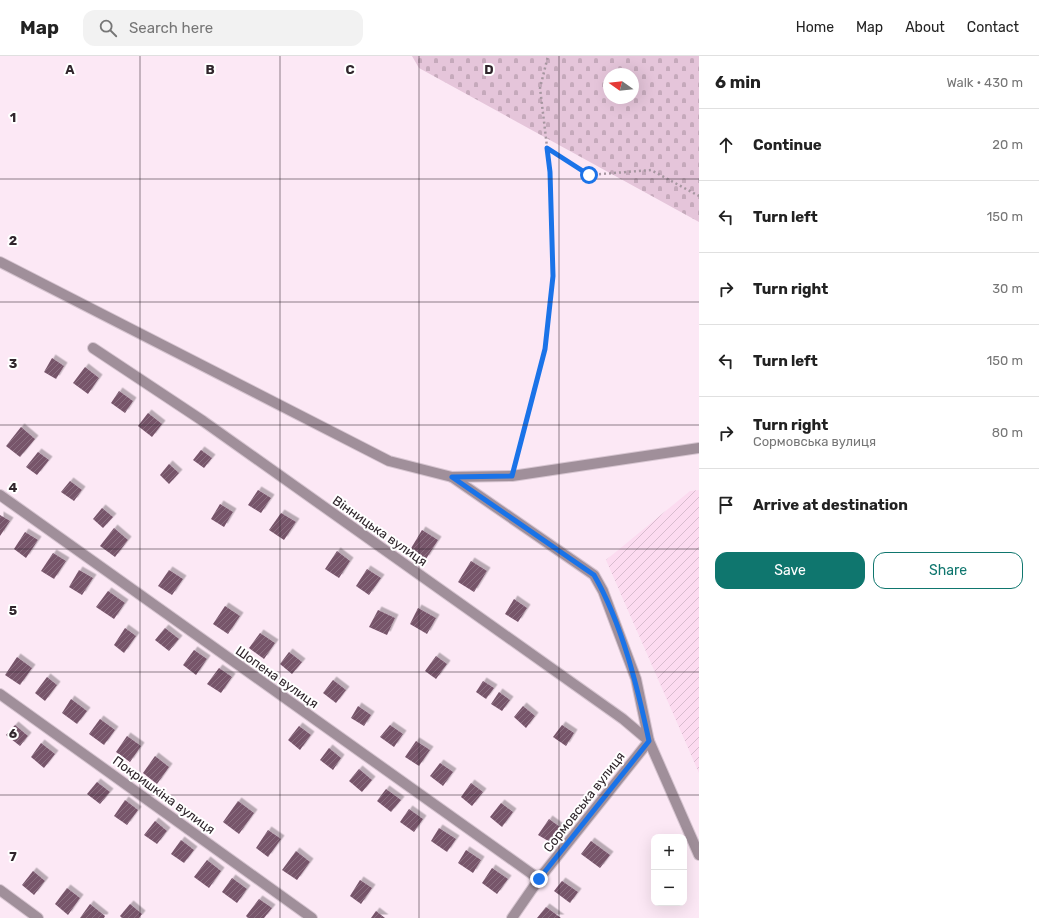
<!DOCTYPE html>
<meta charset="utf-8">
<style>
:root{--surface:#fff;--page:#f2f2f2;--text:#222;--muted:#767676;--line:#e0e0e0;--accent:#0f766e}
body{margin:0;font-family:Rubik,sans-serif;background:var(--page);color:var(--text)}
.controls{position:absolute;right:12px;bottom:12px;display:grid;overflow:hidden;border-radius:8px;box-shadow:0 4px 16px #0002}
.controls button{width:36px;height:36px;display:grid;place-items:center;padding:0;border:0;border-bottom:1px solid var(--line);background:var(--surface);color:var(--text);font:20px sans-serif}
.compass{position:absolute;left:603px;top:12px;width:36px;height:36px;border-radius:50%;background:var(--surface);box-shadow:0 4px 16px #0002;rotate:285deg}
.stop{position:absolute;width:12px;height:12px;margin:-9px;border:3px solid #1a73e8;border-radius:50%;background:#fff}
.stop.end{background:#1a73e8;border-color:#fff;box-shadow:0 1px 4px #0008}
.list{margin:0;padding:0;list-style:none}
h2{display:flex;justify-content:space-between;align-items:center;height:52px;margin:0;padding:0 16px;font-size:17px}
h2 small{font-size:13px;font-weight:400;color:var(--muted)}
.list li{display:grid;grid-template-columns:26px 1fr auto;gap:12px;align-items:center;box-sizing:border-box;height:72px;padding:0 16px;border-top:1px solid var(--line)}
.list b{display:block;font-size:15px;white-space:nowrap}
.list p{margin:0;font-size:13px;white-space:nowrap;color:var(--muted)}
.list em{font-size:13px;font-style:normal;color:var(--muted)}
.actions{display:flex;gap:8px;padding:12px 16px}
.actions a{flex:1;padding:9px 0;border:1px solid var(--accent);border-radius:12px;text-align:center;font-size:14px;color:var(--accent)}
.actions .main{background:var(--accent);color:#fff}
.icon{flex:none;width:22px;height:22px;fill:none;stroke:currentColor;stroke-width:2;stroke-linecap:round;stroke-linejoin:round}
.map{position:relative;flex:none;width:699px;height:862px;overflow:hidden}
header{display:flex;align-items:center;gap:24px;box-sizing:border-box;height:56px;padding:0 20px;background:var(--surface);border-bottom:1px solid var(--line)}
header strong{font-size:19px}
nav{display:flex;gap:22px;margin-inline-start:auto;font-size:14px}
.search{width:280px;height:36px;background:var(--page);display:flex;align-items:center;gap:10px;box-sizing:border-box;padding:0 14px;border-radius:12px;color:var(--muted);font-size:15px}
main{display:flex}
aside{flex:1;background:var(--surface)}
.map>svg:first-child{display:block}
</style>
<header>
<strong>Map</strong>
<div class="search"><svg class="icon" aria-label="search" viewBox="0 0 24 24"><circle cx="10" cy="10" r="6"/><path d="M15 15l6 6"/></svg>Search here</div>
<nav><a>Home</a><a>Map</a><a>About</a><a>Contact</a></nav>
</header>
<main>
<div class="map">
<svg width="699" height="862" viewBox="0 0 699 862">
<defs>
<pattern id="industrial-furrows" width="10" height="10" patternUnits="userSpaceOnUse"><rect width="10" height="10" fill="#fcdbf0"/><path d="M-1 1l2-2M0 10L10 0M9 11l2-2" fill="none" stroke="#d8bcce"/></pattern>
<pattern id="cemetery-stones" width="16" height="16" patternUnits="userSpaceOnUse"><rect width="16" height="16" fill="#e5c5da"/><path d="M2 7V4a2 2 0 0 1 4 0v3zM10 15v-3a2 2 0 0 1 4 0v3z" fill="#c5a9bb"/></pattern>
<pattern id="building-hatch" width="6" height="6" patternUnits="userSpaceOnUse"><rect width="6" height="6" fill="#77546b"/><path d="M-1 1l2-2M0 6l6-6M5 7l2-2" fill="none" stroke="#8a6e80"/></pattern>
<filter id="shadow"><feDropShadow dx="3.5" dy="-3.5" stdDeviation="0" flood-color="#0004"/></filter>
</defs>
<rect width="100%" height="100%" fill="#fce8f5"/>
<polygon fill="url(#industrial-furrows)" points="699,434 699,717 606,504 690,435"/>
<path fill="url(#cemetery-stones)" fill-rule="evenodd" d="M 412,0 L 699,0 L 699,166 L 419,12 ZM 609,18 L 633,18 L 633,42 L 609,42 Z"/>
<g fill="url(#building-hatch)" filter="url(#shadow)">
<polygon points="52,302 64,310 56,323 44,316"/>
<polygon points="85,311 99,322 88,338 73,327"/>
<polygon points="119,335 133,345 125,357 111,347"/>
<polygon points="148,357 162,368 152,381 138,370"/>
<polygon points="21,371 35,383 20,401 6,390"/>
<polygon points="201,394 212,402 204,412 193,404"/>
<polygon points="38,396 49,404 37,419 26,411"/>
<polygon points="169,408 179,417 169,428 160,419"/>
<polygon points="70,425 82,434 74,445 61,436"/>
<polygon points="258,434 271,442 261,457 248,449"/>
<polygon points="220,448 233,456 224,471 211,463"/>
<polygon points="102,452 113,461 103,472 93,463"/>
<polygon points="281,457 296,466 284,484 269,474"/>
<polygon points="0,459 10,465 0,480"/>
<polygon points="114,472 128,484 115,501 100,490"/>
<polygon points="422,474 438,484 426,503 410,494"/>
<polygon points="25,476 38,484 26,502 14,493"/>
<polygon points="337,495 350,505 339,522 325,513"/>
<polygon points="53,497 66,505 54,523 41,515"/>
<polygon points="471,505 487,515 474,536 458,526"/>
<polygon points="367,513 381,522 369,539 356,530"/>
<polygon points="79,514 93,522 82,539 69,531"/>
<polygon points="169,514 183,523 172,539 158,530"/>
<polygon points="108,535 125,547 114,563 96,551"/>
<polygon points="514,543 527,552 518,566 505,558"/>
<polygon points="225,550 240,560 228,578 213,568"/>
<polygon points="418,552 436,562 427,578 410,568"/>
<polygon points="378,554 395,562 387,579 369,571"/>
<polygon points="125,572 136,580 124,597 114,589"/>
<polygon points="165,572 179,583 169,595 155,584"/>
<polygon points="260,577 275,587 264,603 249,592"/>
<polygon points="194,594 207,603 196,619 183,609"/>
<polygon points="289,596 302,606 292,618 280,608"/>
<polygon points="436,600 447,608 436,623 425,615"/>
<polygon points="17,601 32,612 20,629 5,619"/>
<polygon points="219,612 232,621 221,637 207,628"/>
<polygon points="47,621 57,629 45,645 35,637"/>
<polygon points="333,624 346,634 336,647 323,637"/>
<polygon points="483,625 494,632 486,643 476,636"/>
<polygon points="499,636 510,644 502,655 491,648"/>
<polygon points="71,643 87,655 77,668 62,657"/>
<polygon points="358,650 371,659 364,670 351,662"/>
<polygon points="523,650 535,660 526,672 514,661"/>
<polygon points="100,663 115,674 104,689 89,678"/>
<polygon points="15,669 28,680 20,690 6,679"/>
<polygon points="390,669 403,678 394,691 380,681"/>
<polygon points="562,669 574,677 566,690 553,681"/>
<polygon points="299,670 311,679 300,694 288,684"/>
<polygon points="127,680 141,690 130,706 116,696"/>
<polygon points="416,685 430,694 419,710 405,701"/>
<polygon points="41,687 55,698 44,712 31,701"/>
<polygon points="329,692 341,702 333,714 320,704"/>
<polygon points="155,700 169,711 157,728 143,717"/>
<polygon points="440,707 453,716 443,730 430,720"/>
<polygon points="359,713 372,724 362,736 349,725"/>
<polygon points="97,726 110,736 100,748 87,738"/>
<polygon points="471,727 483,736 472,750 461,741"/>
<polygon points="386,733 401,744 391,756 377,745"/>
<polygon points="125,744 138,754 127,769 114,760"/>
<polygon points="238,745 254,757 239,778 223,766"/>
<polygon points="501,747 513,756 502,771 490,761"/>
<polygon points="409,753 423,763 414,776 400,766"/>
<polygon points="549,763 560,771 550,786 538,779"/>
<polygon points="155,765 167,775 157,788 144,779"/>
<polygon points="439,772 456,783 447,796 431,785"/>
<polygon points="268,774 281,783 268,801 256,792"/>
<polygon points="181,784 194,794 184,807 171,798"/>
<polygon points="591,785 610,799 600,812 581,798"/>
<polygon points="466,794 481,804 473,817 458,807"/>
<polygon points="296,795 310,806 297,824 282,814"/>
<polygon points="207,804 221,815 209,832 194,821"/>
<polygon points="492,812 508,823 497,838 482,827"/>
<polygon points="33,815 45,825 34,839 22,829"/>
<polygon points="232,822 247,833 237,847 222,836"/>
<polygon points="360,824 372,832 361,848 350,840"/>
<polygon points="562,825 578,836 570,847 554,835"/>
<polygon points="67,832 80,842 68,859 55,848"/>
<polygon points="259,843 272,852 264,862 248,862 246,860"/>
<polygon points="90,848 105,860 104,862 80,862"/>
<polygon points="130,848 142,858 139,862 122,862 120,860"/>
<polygon points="546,851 561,862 537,862"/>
<polygon points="376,855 385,862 371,862"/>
</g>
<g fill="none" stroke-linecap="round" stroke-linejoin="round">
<g stroke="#d7c5d1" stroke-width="12">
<g id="minor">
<polyline points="0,206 389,405 452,421 512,420 699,392"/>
<polyline points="93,292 203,365 623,663 649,685 539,823 512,862"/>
<polyline points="452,421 594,519 603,535 636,623 649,685 699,799"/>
<polyline points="0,439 539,823"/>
<polyline points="0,638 312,862"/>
<polyline points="0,834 38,862"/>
</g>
</g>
<g stroke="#a696a0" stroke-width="2.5" stroke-dasharray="2 3" stroke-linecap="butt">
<polyline points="547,92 589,119 651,114 699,140"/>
<polyline points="515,408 545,293 553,220 550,116 540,32 548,0"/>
</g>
<use href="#minor" stroke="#a08f9a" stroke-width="10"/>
</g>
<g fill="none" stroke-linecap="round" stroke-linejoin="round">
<path stroke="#1a73e8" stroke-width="5" d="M 539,823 L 649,685 C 637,629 622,568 594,519 L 452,421 L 512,420 L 545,293 L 553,220 L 550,116 L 547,92 L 589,119"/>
</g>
<path fill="none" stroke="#30262c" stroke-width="1" stroke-opacity="0.55" d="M 140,0 L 140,862M 280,0 L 280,862M 419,0 L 419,862M 559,0 L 559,862M 0,123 L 699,123M 0,246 L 699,246M 0,369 L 699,369M 0,493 L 699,493M 0,616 L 699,616M 0,739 L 699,739"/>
<g text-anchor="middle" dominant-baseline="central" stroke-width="4" stroke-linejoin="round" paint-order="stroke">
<g font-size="13" fill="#30262c" stroke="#fff">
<text transform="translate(380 475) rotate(35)">Вінницька вулиця</text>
<text transform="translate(277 621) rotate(35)">Шопена вулиця</text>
<text transform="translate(164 739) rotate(36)">Покришкіна вулиця</text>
<text transform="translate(584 746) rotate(-52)">Сормовська вулиця</text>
</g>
</g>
<g font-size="13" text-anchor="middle" font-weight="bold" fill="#30262c" stroke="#fff" stroke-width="4" stroke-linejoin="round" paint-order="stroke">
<text x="70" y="18">A</text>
<text x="210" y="18">B</text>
<text x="350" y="18">C</text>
<text x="489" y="18">D</text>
<text x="13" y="66">1</text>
<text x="13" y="189">2</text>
<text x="13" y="312">3</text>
<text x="13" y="436">4</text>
<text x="13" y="559">5</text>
<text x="13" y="682">6</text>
<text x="13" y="805">7</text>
</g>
</svg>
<div class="controls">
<button>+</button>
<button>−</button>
</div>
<svg class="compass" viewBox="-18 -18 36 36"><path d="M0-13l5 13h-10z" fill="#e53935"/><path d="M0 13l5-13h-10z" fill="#767676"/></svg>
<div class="stop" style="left:589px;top:119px"></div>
<div class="stop end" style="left:539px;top:823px"></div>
</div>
<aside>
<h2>6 min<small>Walk · 430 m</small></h2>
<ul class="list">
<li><svg class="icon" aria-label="ahead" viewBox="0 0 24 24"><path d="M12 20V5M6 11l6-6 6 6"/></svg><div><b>Continue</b></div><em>20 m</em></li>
<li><svg class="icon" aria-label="left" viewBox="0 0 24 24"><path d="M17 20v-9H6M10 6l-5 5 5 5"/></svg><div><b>Turn left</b></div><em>150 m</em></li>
<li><svg class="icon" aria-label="right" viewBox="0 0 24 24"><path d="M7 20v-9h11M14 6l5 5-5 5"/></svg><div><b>Turn right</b></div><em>30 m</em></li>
<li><svg class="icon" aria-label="left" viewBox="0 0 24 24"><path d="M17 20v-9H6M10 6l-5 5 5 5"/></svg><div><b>Turn left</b></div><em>150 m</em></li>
<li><svg class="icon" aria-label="right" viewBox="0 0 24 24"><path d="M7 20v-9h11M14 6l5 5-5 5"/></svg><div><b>Turn right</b><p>Сормовська вулиця</p></div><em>80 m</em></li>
<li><svg class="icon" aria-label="arrive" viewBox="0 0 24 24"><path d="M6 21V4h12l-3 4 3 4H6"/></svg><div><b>Arrive at destination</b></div></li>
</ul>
<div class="actions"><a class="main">Save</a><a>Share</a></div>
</aside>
</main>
